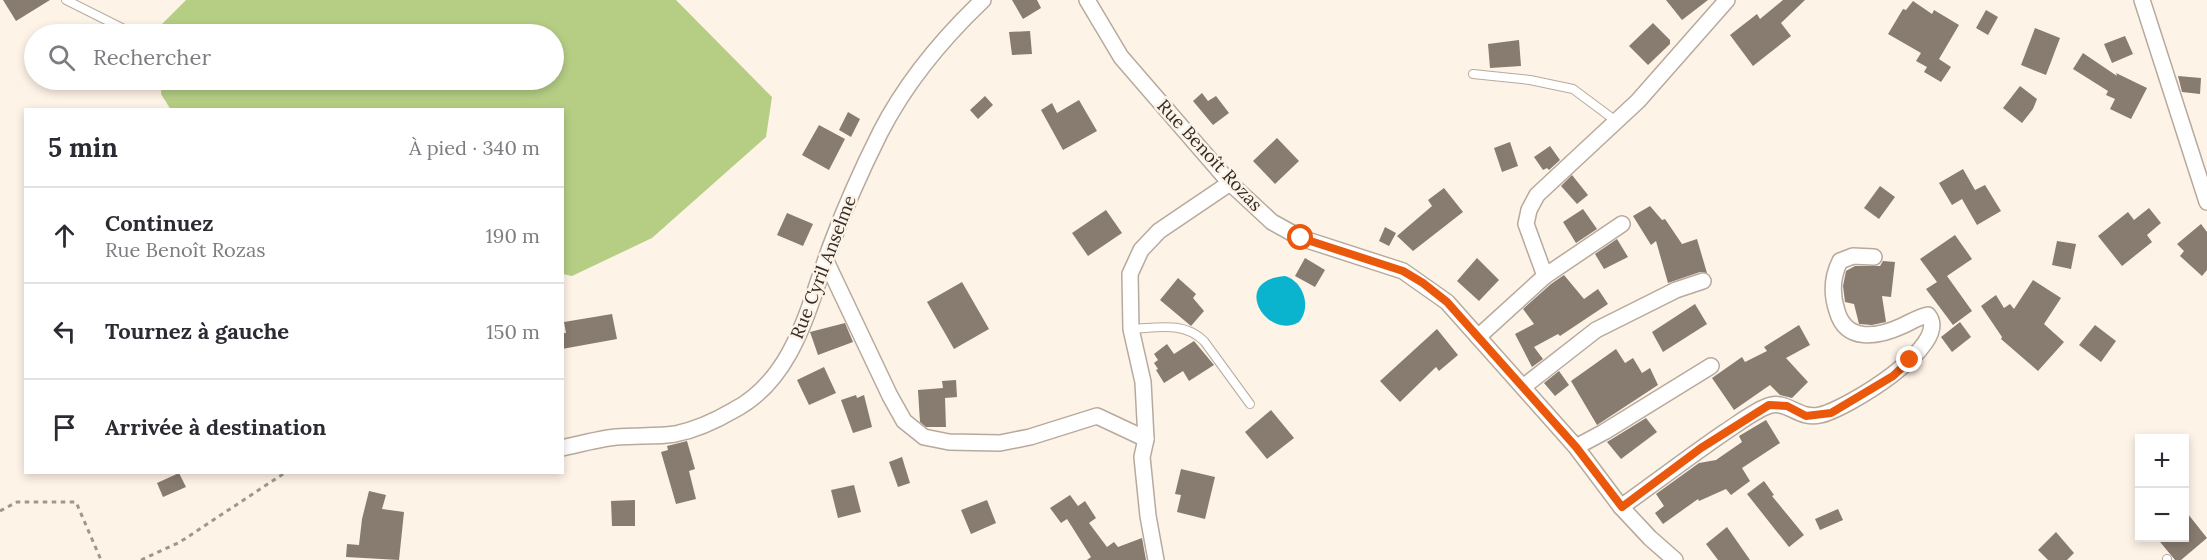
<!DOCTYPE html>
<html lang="fr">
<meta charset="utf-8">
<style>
:root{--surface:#fff;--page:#f2f2f3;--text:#2b2b33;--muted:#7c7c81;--line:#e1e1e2}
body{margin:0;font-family:Lora,serif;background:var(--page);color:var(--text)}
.controls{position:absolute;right:18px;bottom:18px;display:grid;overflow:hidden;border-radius:0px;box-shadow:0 3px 9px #0003}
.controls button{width:54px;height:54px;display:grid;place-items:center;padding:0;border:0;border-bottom:2px solid var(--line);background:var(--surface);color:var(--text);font:30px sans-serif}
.stop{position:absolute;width:18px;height:18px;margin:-14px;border:4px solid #ea580c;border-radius:50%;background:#fff}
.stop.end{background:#ea580c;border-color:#fff;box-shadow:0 2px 6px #0008}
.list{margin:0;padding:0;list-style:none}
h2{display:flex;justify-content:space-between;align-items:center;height:78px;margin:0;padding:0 24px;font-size:26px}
h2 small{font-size:20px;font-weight:400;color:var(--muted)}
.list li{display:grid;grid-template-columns:39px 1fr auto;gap:18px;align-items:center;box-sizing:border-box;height:96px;padding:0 24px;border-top:2px solid var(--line)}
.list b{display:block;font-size:22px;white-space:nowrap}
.list p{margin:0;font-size:20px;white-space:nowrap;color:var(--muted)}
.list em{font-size:20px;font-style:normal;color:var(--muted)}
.icon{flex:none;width:33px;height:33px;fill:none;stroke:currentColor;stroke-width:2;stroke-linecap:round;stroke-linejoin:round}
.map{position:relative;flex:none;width:2207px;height:560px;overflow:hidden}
.search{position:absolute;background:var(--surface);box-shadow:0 3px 9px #0003;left:24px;top:24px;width:540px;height:66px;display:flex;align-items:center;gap:15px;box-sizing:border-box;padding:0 21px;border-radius:33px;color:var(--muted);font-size:22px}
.panel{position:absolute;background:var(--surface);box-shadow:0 3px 9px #0003;left:24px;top:108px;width:540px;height:366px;border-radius:0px}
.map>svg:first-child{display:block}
</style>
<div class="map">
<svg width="2207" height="560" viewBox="0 0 2207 560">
<rect width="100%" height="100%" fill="#fef3e7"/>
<polygon fill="#b5ce84" points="186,0 676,0 772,97 766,137 652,238 572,276 563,274 562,110 171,110 161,94 162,80 554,80 554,34 162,34 162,24"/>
<path fill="#0bb4ce" d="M 1285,276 C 1303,281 1312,307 1299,322 C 1267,341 1229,280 1285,276 Z"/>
<g fill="#887b6f">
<polygon points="3,0 50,0 16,21"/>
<polygon points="1012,0 1037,0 1041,8 1023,19"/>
<polygon points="1666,0 1708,0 1682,20"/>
<polygon points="1783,0 1805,0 1781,23 1791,36 1753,66 1730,35 1757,14 1760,19"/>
<polygon points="1913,1 1932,14 1934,10 1959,25 1939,59 1951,67 1941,82 1924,72 1927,67 1916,61 1921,53 1888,34 1903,9 1906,10"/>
<polygon points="1986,10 1998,17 1988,35 1976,28"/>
<polygon points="1653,23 1670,40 1670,44 1648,65 1629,46"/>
<polygon points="2035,28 2060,38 2046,75 2021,65"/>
<polygon points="1030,31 1032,54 1012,55 1009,32"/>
<polygon points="2125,36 2133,54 2112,63 2104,44"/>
<polygon points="1519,40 1521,66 1490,68 1488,44"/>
<polygon points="2083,53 2117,76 2116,73 2147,88 2131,119 2110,109 2115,99 2106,95 2108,91 2073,69"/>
<polygon points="2178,76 2201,78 2200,94 2182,92"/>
<polygon points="2020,86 2037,99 2033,109 2022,123 2003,108"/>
<polygon points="1202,93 1208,101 1216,96 1229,113 1213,125 1193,101"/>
<polygon points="985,96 993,105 978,119 970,110"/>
<polygon points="1079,100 1097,131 1063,150 1041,110 1052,103 1057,113"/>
<polygon points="848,112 860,119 851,137 839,130"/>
<polygon points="819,125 845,139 829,170 802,155"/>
<polygon points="1277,138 1299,161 1275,184 1253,161"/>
<polygon points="1510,142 1518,166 1502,172 1494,148"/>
<polygon points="1550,146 1560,160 1549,170 1547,168 1543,170 1534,157"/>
<polygon points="1963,169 1975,190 1985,185 2001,211 1977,225 1962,199 1952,205 1939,183"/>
<polygon points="1572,175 1588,195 1577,204 1561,186"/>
<polygon points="1880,186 1895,197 1879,219 1864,208"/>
<polygon points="1444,188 1463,212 1413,251 1397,236 1432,206 1428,200"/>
<polygon points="1650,206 1662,220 1665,219 1682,244 1697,239 1707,273 1700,272 1668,283 1656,241 1651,245 1633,216"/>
<polygon points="2149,208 2161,223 2147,235 2152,242 2122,266 2098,236 2128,212 2134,220"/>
<polygon points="1583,209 1597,229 1576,243 1563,222"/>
<polygon points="1106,210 1122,233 1088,256 1072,233"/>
<polygon points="787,213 813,224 803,246 777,235"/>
<polygon points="2201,224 2207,232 2207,270 2202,276 2180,256 2184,251 2177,244"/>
<polygon points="1385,227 1396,233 1389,246 1379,241"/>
<polygon points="1955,235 1972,259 1947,276 1972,311 1953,325 1926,289 1937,282 1920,259"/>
<polygon points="1617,239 1628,257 1604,269 1595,254"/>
<polygon points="2057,241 2076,244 2071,269 2052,265"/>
<polygon points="1305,258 1325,270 1315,287 1295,276"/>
<polygon points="1477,258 1499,280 1479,301 1457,281"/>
<polygon points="1883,261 1895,262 1891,297 1882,296 1886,322 1872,325 1859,324 1854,304 1845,302 1843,286 1846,271 1855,266 1880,266"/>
<polygon points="1564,275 1584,299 1598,289 1608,304 1560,336 1558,334 1534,347 1543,359 1532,367 1515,334 1534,324 1523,309 1551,284"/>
<polygon points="1178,278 1196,294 1193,298 1204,311 1191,326 1160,300"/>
<polygon points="2033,280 2061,298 2044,324 2064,342 2038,371 2001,339 2002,337 1981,306 1996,295 2004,308 2010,304 2014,309"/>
<polygon points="962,282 989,329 954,349 927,302"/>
<polygon points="1695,304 1707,324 1663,352 1652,332"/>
<polygon points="612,314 617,339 562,349 562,333 566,333 564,322"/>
<polygon points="1960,322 1971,337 1952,352 1941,337"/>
<polygon points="845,323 853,342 818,355 810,332"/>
<polygon points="1799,325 1810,345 1786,358 1808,382 1792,398 1780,395 1770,385 1734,410 1712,378 1742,357 1745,362 1767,351 1764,347"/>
<polygon points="2095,325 2116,341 2101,362 2079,345"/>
<polygon points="1437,329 1458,355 1439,371 1436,367 1400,402 1380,381"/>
<polygon points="1194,341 1214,365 1189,381 1183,371 1164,383 1156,370 1158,369 1154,363 1158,360 1154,354 1167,344 1174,354"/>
<polygon points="1616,349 1625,363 1633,358 1642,373 1650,368 1658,385 1597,425 1571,381"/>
<polygon points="824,367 836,393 809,405 797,380"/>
<polygon points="1559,371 1569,385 1555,396 1544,383"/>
<polygon points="956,380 957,397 945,398 946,427 926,427 920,422 918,390 943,388 942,381"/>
<polygon points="856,395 857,398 864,395 872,427 853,433 841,400"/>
<polygon points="1271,410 1294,438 1267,459 1245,432"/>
<polygon points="1646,418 1657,432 1621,459 1607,442"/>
<polygon points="1766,420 1780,443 1742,468 1750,481 1731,495 1726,489 1699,501 1698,499 1663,524 1655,513 1664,506 1656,494 1699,463 1716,460 1742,442 1739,436"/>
<polygon points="687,441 695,469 689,471 696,499 676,504 661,452 668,450 667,446"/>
<polygon points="902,457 910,483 898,487 889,462"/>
<polygon points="1181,469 1215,477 1205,519 1177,512 1181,495 1175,494"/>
<polygon points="179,473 186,487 163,497 157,483"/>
<polygon points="1764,481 1774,495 1772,496 1804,535 1789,547 1747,494"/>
<polygon points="854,485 861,512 838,518 831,490"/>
<polygon points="369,491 386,495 382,509 404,512 399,560 346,557 347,544 359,545 362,519"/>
<polygon points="1070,495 1078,506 1085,501 1096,518 1089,523 1107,547 1114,542 1118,547 1142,538 1146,560 1087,560 1091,557 1067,519 1061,523 1050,508"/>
<polygon points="635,500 635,526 612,526 611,501"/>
<polygon points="987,500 996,523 971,534 961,510"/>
<polygon points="1838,509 1843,520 1820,530 1815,519"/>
<polygon points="2184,509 2207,538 2181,560 2175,560 2156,537 2184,537"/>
<polygon points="1727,527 1750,560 1718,560 1706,544"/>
<polygon points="2056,532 2074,553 2067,560 2048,560 2038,550"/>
</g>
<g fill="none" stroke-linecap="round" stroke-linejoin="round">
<g stroke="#b7aa9d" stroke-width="10">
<g id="lane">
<polyline points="66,0 122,28 127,34"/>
<polyline points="1473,74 1530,80 1573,89 1616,121"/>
<polyline points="140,80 141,83"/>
<path d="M 1131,329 C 1158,328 1183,321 1204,341 L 1250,404"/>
<polyline points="2167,560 2167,559"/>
</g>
</g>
<g stroke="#b7aa9d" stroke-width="18">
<g id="street">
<polyline points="1087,0 1121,57 1230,183 1272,222 1301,238 1403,271 1447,302 1576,447 1621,507 1650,538 1675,560"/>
<polyline points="2142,0 2207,202"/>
<polyline points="826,261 890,396 904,421 924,437 949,442 1000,443 1030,437 1097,416 1146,439"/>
<polyline points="1545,276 1526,224 1529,210 1537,195 1638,101 1727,0"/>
<polyline points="1478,337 1545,276 1622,224"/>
<polyline points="1523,387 1596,330 1676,290 1703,281"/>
<polyline points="1576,447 1604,432 1711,366"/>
<path d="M 562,448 C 580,444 598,439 616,437 C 636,435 656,437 675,434 C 695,430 717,420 734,410 C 795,378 809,304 831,245 C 845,207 862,169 880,133 C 906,82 942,39 983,0"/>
<path d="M 1621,507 C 1656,482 1690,456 1725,432 C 1739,423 1754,411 1768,406 C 1787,399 1798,420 1820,415 C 1845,410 1953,345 1928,315 C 1918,317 1911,322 1902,326 C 1878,337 1846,343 1837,311 C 1831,293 1832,277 1840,261 L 1853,256 L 1874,257"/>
<polyline points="1156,560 1148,516 1142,457 1146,439 1143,382 1131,329 1130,274 1141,250 1159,231 1230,183"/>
</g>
</g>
<g stroke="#9f978e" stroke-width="3" stroke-dasharray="4.5 4.5" stroke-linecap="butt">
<polyline points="0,511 17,502 76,502 101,560"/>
<polyline points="141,560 180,542 286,472"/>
</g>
<use href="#lane" stroke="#fff" stroke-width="8"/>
<use href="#street" stroke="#fff" stroke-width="15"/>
</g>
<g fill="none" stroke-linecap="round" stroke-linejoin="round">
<polyline stroke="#ea580c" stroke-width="8" points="1301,238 1403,271 1423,283 1447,302 1576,447 1622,507 1701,448 1769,405 1787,406 1806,416 1831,413 1893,376 1910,360"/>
</g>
<g text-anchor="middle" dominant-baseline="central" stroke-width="5" stroke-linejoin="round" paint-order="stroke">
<g font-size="18" fill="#302b26" stroke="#fef3e7">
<text transform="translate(1210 155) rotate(47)">Rue Benoît Rozas</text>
<text transform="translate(823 267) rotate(-69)">Rue Cyril Anselme</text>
</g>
</g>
</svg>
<div class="controls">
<button>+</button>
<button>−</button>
</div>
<div class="stop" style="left:1301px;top:238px"></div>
<div class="stop end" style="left:1910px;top:360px"></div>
<div class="search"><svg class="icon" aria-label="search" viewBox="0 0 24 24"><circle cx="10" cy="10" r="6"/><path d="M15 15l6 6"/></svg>Rechercher</div>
<section class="panel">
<h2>5 min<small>À pied · 340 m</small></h2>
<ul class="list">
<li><svg class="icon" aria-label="ahead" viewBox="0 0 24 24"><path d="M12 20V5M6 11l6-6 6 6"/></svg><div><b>Continuez</b><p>Rue Benoît Rozas</p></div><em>190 m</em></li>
<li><svg class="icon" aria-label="left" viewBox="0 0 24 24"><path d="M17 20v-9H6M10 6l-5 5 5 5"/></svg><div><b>Tournez à gauche</b></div><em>150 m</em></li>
<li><svg class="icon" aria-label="arrive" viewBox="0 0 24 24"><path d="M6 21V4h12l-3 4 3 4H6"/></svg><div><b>Arrivée à destination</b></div></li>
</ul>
</section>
</div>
